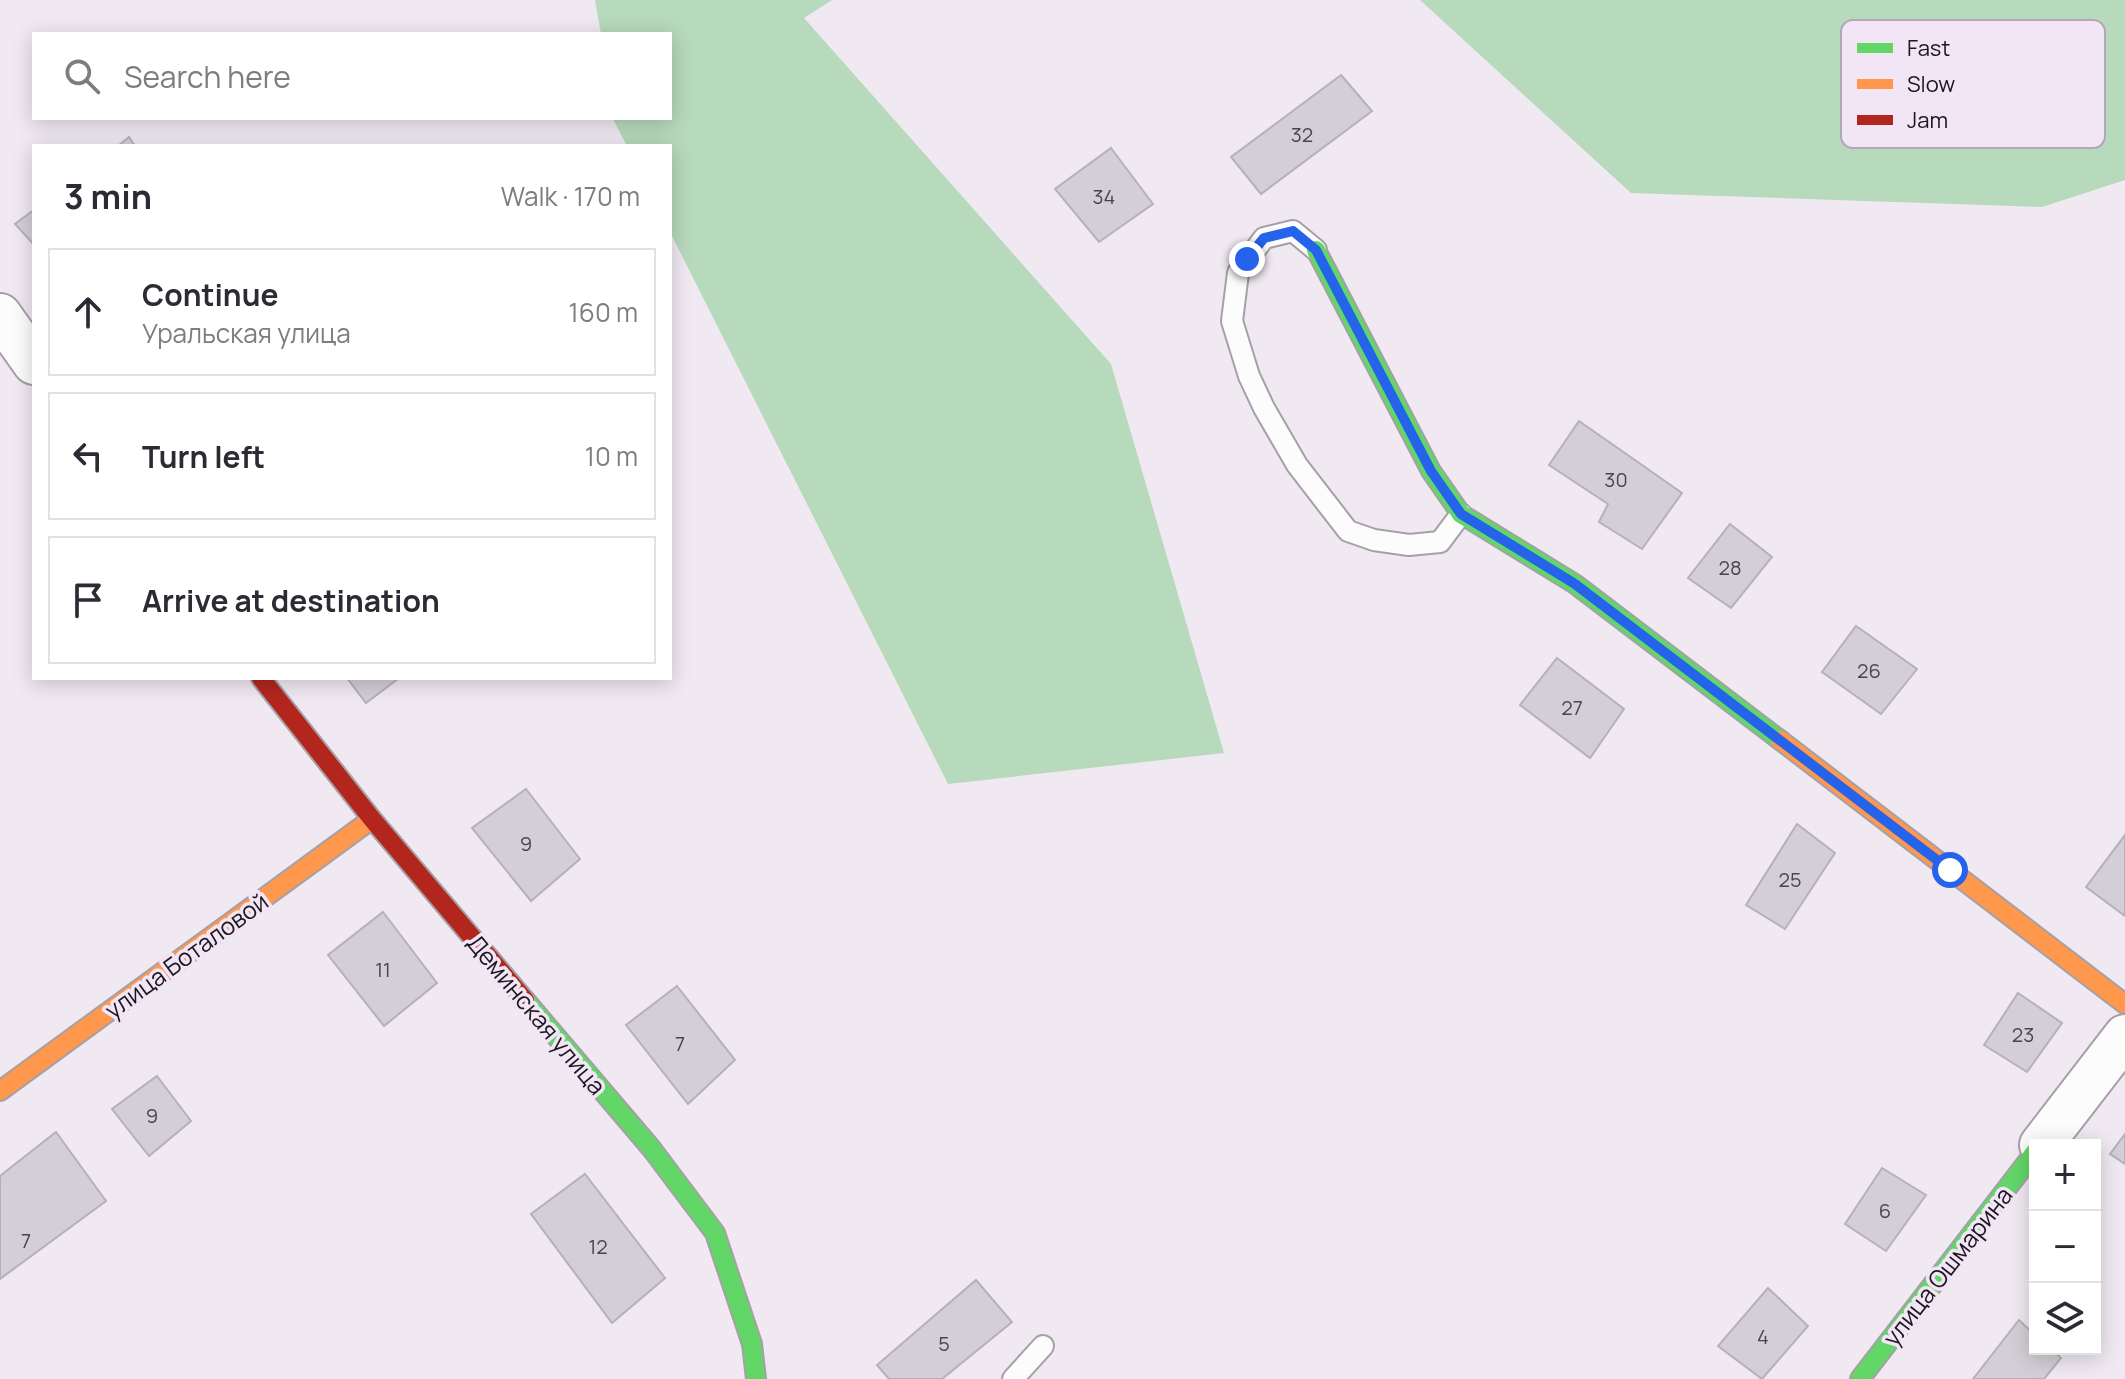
<!DOCTYPE html>
<meta charset="utf-8">
<style>
:root{--surface:#fff;--page:#f7f7f7;--text:#2b2b33;--muted:#7c7c81;--line:#e1e1e2}
body{margin:0;font-family:Manrope,sans-serif;background:var(--page);color:var(--text)}
.controls{position:absolute;right:24px;bottom:24px;display:grid;overflow:hidden;border-radius:0px;box-shadow:0 4px 20px #0003}
.controls button{width:72px;height:72px;display:grid;place-items:center;padding:0;border:0;border-bottom:2px solid var(--line);background:var(--surface);color:var(--text);font:40px sans-serif}
.stop{position:absolute;width:24px;height:24px;margin:-18px;border:6px solid #2563eb;border-radius:50%;background:#fff}
.stop.end{background:#2563eb;border-color:#fff;box-shadow:0 2px 8px #0008}
.list{margin:0;padding:0;list-style:none}
h2{display:flex;justify-content:space-between;align-items:center;height:104px;margin:0;padding:0 32px;font-size:34px}
h2 small{font-size:26px;font-weight:400;color:var(--muted)}
.list li{display:grid;grid-template-columns:52px 1fr auto;gap:24px;align-items:center;box-sizing:border-box;height:128px;margin:0 16px 16px;padding:0 16px;border:2px solid var(--line);border-radius:0px}
.list b{display:block;font-size:30px;white-space:nowrap}
.list p{margin:0;font-size:26px;white-space:nowrap;color:var(--muted)}
.list em{font-size:26px;font-style:normal;color:var(--muted)}
.icon{flex:none;width:44px;height:44px;fill:none;stroke:currentColor;stroke-width:2;stroke-linecap:round;stroke-linejoin:round}
.map{position:relative;flex:none;width:2125px;height:1379px;overflow:hidden}
.search{position:absolute;background:var(--surface);box-shadow:0 4px 20px #0003;left:32px;top:32px;width:640px;height:88px;display:flex;align-items:center;gap:20px;box-sizing:border-box;padding:0 28px;border-radius:0px;color:var(--muted);font-size:30px}
.panel{position:absolute;background:var(--surface);box-shadow:0 4px 20px #0003;left:32px;top:144px;width:640px;height:536px;border-radius:0px}
.map>svg:first-child{display:block}
</style>
<div class="map">
<svg width="2125" height="1379" viewBox="0 0 2125 1379">
<rect width="100%" height="100%" fill="#f0e9f2"/>
<g fill="#b7d9bc">
<polygon points="595,0 832,0 804,18 1111,364 1224,753 948,784 670,232 670,146 627,146 614,121 614,118 670,118 670,34 601,34"/>
<polygon points="1420,0 2125,0 2125,180 2042,207 1631,193"/>
</g>
<g fill="#d4cfd6" stroke="#b6b1b8" stroke-width="2">
<polygon points="1341,75 1372,111 1261,194 1231,157"/>
<polygon points="129,137 135,146 118,146"/>
<polygon points="1111,148 1153,204 1099,242 1055,189"/>
<polygon points="34,210 34,245 15,224"/>
<polygon points="1579,421 1682,493 1642,549 1599,522 1608,504 1549,465"/>
<polygon points="1730,524 1772,557 1731,608 1688,578"/>
<polygon points="1856,626 1917,669 1881,714 1822,672"/>
<polygon points="1557,658 1624,709 1590,758 1520,705"/>
<polygon points="347,678 399,678 366,703"/>
<polygon points="526,789 580,859 531,901 472,828"/>
<polygon points="1797,824 1835,853 1785,929 1746,905"/>
<polygon points="2125,835 2125,916 2086,887"/>
<polygon points="383,912 437,983 384,1026 328,955"/>
<polygon points="677,986 735,1060 688,1104 626,1025"/>
<polygon points="2018,993 2062,1023 2027,1072 1984,1045"/>
<polygon points="157,1076 191,1121 149,1156 112,1109"/>
<polygon points="56,1132 106,1201 0,1279 0,1176"/>
<polygon points="2125,1134 2125,1164 2110,1154"/>
<polygon points="1882,1168 1926,1195 1886,1251 1845,1224"/>
<polygon points="585,1174 665,1278 612,1323 531,1214"/>
<polygon points="976,1280 1012,1322 942,1379 889,1379 877,1365"/>
<polygon points="1768,1288 1808,1326 1762,1379 1718,1346"/>
<polygon points="2019,1320 2035,1335 2035,1349 2051,1349 2061,1358 2044,1379 1973,1379"/>
</g>
<g fill="none" stroke-linecap="round" stroke-linejoin="round">
<g stroke="#a5a0a7" stroke-width="24">
<g id="lane">
<polyline points="1316,250 1293,231 1264,238 1238,273 1232,321 1249,376 1264,408 1297,465 1348,531 1374,540 1409,545 1440,542 1461,514"/>
<polyline points="1013,1379 1043,1346"/>
</g>
</g>
<g stroke="#a5a0a7" stroke-width="46">
<g id="street">
<polyline points="0,315 34,363"/>
<polyline points="2041,1145 2125,1036"/>
</g>
</g>
<g stroke="#a5a0a7" stroke-width="22">
<g id="fast">
<polyline points="1316,250 1431,471 1461,514 1575,584 1780,740"/>
<polyline points="525,1000 651,1148 715,1233 752,1344 756,1379"/>
<polyline points="1860,1379 2035,1152"/>
</g>
</g>
<g stroke="#a5a0a7" stroke-width="22">
<g id="slow">
<polyline points="1780,740 2125,1004"/>
<polyline points="0,1091 372,819"/>
</g>
</g>
<g stroke="#a5a0a7" stroke-width="22">
<polyline id="jam" points="261,678 372,819 525,1000"/>
</g>
<use href="#lane" stroke="#fdfcfd" stroke-width="20"/>
<use href="#street" stroke="#fdfcfd" stroke-width="42"/>
<use href="#fast" stroke="#63d668" stroke-width="18"/>
<use href="#slow" stroke="#ff974d" stroke-width="18"/>
<use href="#jam" stroke="#b3261e" stroke-width="18"/>
</g>
<g fill="none" stroke-linecap="round" stroke-linejoin="round">
<polyline stroke="#2563eb" stroke-width="10" points="1247,259 1264,238 1293,231 1316,250 1431,471 1461,514 1575,584 1950,870"/>
</g>
<g text-anchor="middle" dominant-baseline="central" stroke-width="7" stroke-linejoin="round" paint-order="stroke">
<g font-size="20" fill="#49454b">
<text x="1302" y="134">32</text>
<text x="1104" y="196">34</text>
<text x="1616" y="479">30</text>
<text x="1730" y="567">28</text>
<text x="1869" y="670">26</text>
<text x="1572" y="707">27</text>
<text x="526" y="843">9</text>
<text x="1790" y="879">25</text>
<text x="383" y="969">11</text>
<text x="2023" y="1034">23</text>
<text x="680" y="1043">7</text>
<text x="152" y="1115">9</text>
<text x="1885" y="1210">6</text>
<text x="26" y="1240">7</text>
<text x="598" y="1246">12</text>
<text x="1763" y="1336">4</text>
<text x="944" y="1343">5</text>
</g>
<g font-size="24" fill="#1b171d" stroke="#f1e5f6">
<text transform="translate(186 955) rotate(-36)">улица Боталовой</text>
<text transform="translate(537 1014) rotate(50)">Деминская улица</text>
<text transform="translate(1947 1266) rotate(-52)">улица Ошмарина</text>
</g>
</g>
<rect x="1841" y="20" width="264" height="128" rx="12" fill="#f1e5f6" stroke="#b1a7b5" stroke-width="2"/>
<rect x="1857" y="43" width="36" height="10" fill="#63d668"/>
<rect x="1857" y="79" width="36" height="10" fill="#ff974d"/>
<rect x="1857" y="115" width="36" height="10" fill="#b3261e"/>
<g font-size="22" fill="#1b171d">
<text x="1907" y="56">Fast</text>
<text x="1907" y="92">Slow</text>
<text x="1907" y="128">Jam</text>
</g>
</svg>
<div class="controls">
<button>+</button>
<button>−</button>
<button><svg class="icon" aria-label="layers" viewBox="0 0 24 24"><path d="M12 4l9 5-9 5-9-5zM3 14l9 5 9-5"/></svg></button>
</div>
<div class="stop" style="left:1950px;top:870px"></div>
<div class="stop end" style="left:1247px;top:259px"></div>
<div class="search"><svg class="icon" aria-label="search" viewBox="0 0 24 24"><circle cx="10" cy="10" r="6"/><path d="M15 15l6 6"/></svg>Search here</div>
<section class="panel">
<h2>3 min<small>Walk · 170 m</small></h2>
<ul class="list">
<li><svg class="icon" aria-label="ahead" viewBox="0 0 24 24"><path d="M12 20V5M6 11l6-6 6 6"/></svg><div><b>Continue</b><p>Уральская улица</p></div><em>160 m</em></li>
<li><svg class="icon" aria-label="left" viewBox="0 0 24 24"><path d="M17 20v-9H6M10 6l-5 5 5 5"/></svg><div><b>Turn left</b></div><em>10 m</em></li>
<li><svg class="icon" aria-label="arrive" viewBox="0 0 24 24"><path d="M6 21V4h12l-3 4 3 4H6"/></svg><div><b>Arrive at destination</b></div></li>
</ul>
</section>
</div>
